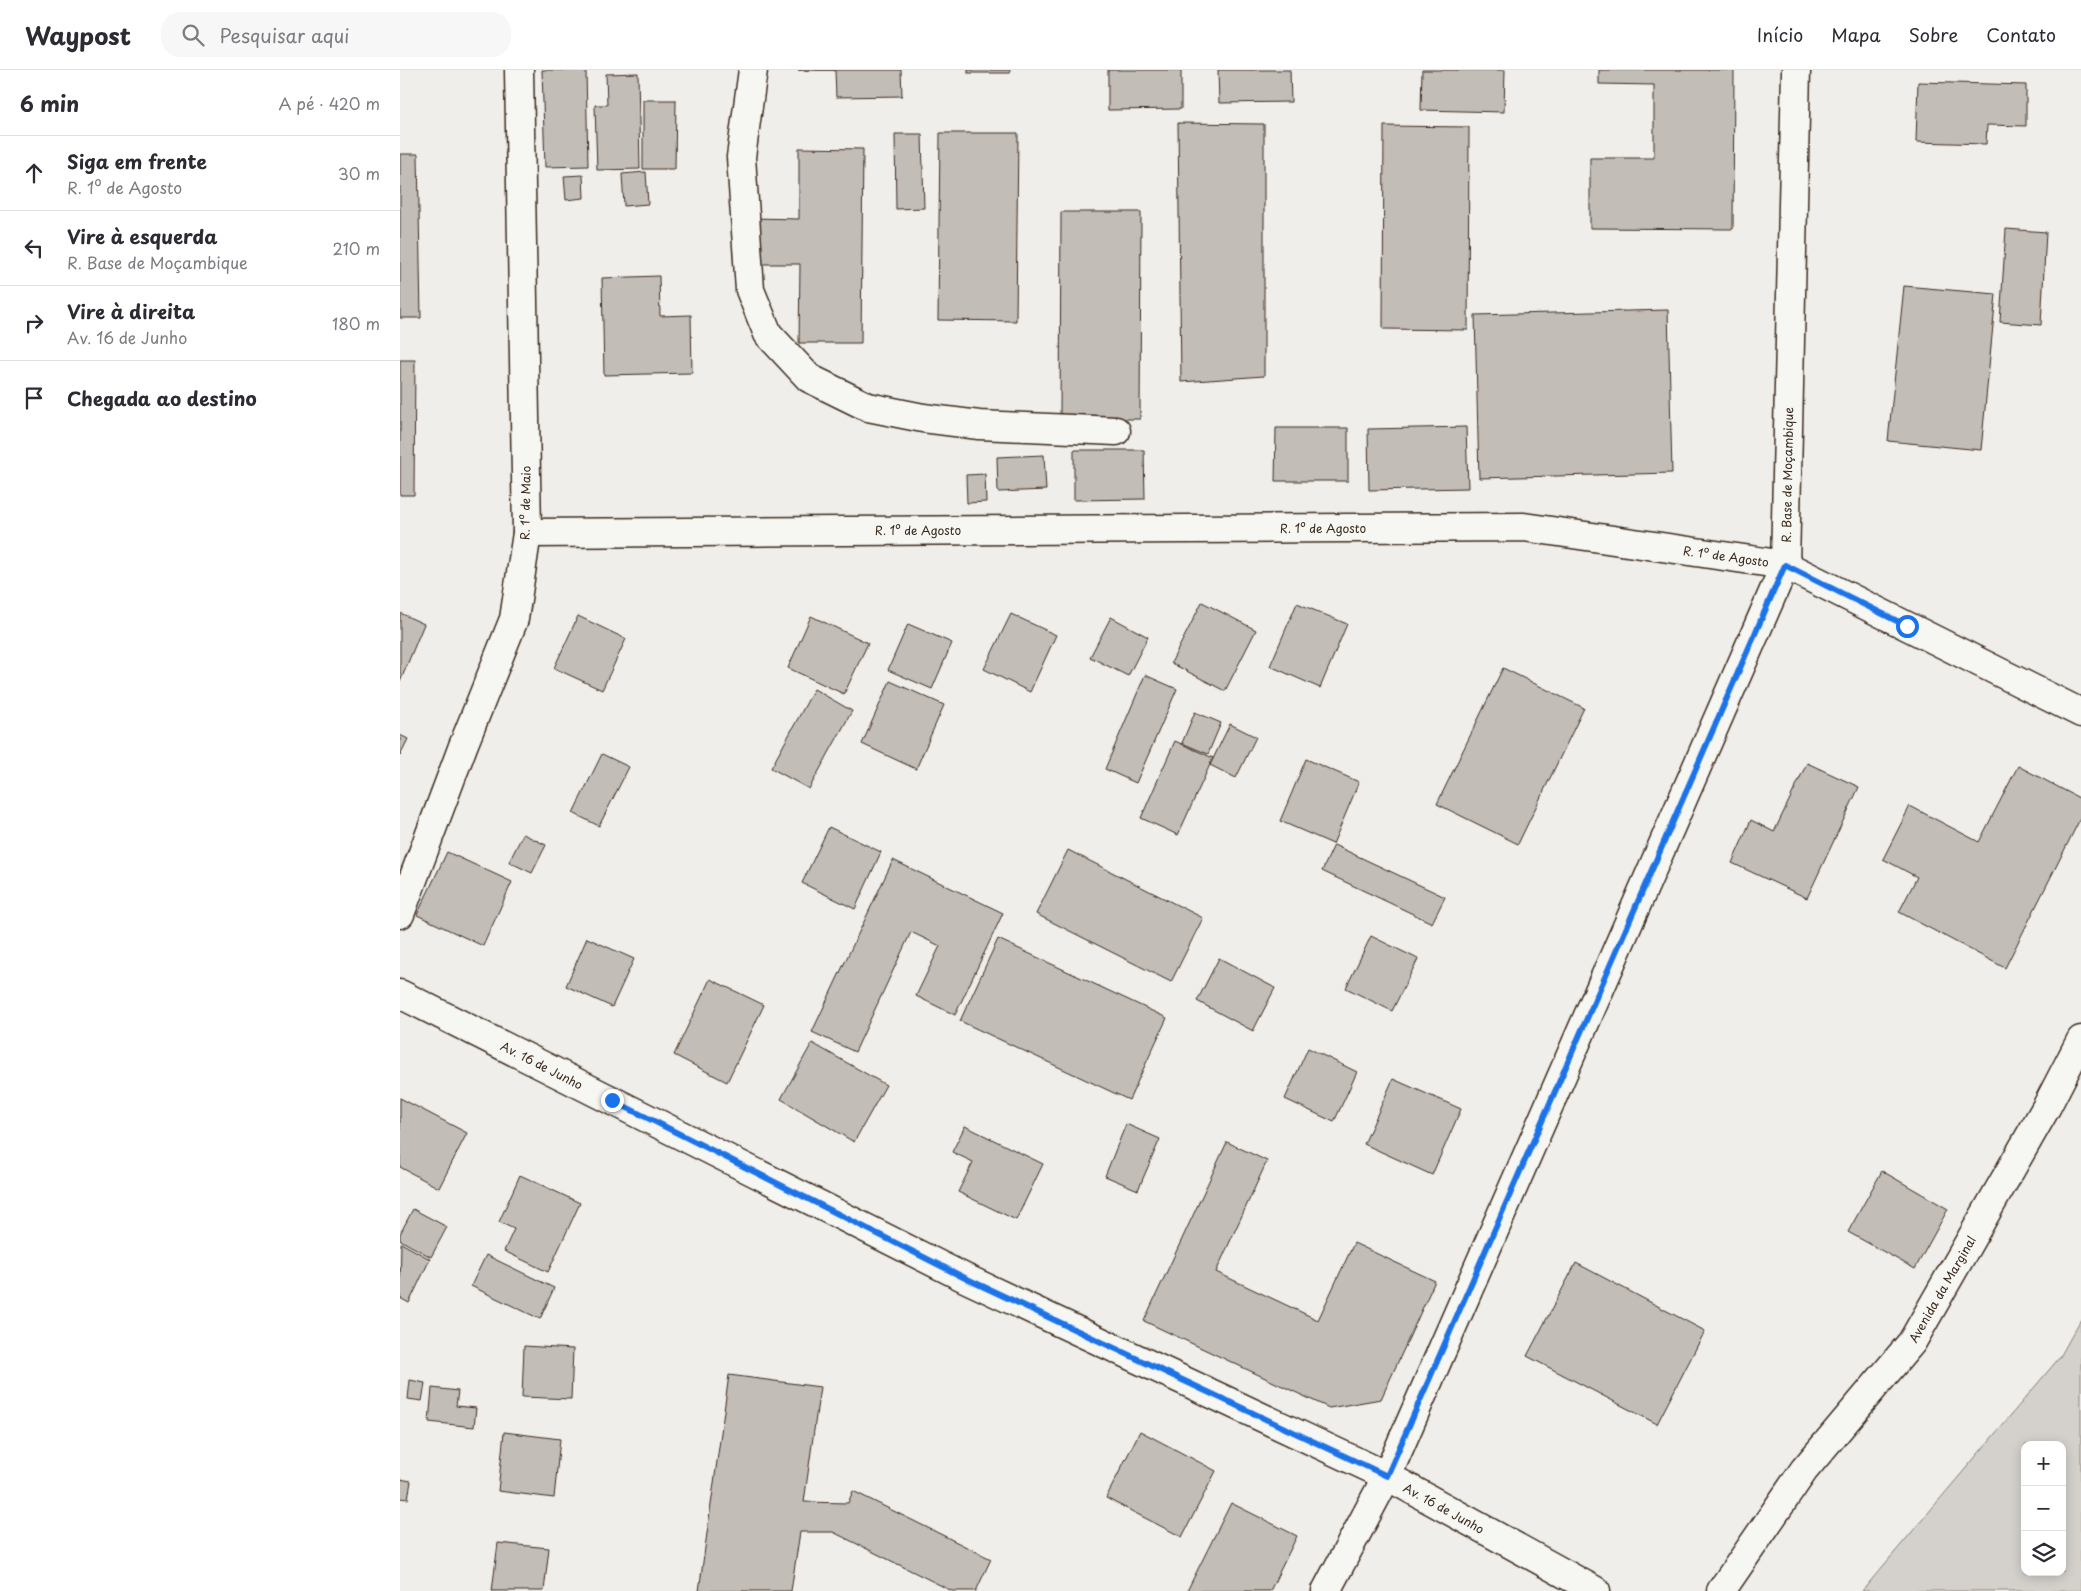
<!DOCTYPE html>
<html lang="pt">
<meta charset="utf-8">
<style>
:root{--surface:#fff;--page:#f7f7f7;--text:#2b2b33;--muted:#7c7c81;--line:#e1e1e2}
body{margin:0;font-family:"Playpen Sans",sans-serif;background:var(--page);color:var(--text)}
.controls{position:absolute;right:15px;bottom:15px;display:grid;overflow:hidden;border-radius:10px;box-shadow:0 2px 12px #0003}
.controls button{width:45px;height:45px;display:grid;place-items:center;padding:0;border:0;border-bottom:1px solid var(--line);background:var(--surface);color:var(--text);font:25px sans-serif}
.stop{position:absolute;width:15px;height:15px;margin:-11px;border:4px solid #1a73e8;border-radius:50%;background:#fff}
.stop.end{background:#1a73e8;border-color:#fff;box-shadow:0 1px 5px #0008}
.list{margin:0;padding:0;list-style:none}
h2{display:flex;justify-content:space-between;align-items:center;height:65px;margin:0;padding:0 20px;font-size:21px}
h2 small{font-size:16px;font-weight:400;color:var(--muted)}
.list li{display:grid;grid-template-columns:32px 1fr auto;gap:15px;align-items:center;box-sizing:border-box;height:75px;padding:0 20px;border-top:1px solid var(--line)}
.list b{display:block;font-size:19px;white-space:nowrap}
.list p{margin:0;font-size:16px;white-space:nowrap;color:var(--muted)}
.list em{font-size:16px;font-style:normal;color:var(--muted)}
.icon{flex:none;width:28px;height:28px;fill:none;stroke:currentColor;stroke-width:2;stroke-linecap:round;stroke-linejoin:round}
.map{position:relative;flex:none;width:1681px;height:1521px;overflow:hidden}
header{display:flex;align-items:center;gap:30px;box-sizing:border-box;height:70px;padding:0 25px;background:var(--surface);border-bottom:1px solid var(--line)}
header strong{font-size:24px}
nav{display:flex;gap:28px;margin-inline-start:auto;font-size:18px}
.search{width:350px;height:45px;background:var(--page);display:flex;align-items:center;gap:12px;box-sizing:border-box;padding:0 18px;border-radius:20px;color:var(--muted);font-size:19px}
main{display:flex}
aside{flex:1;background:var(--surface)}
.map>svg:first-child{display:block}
</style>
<header>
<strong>Waypost</strong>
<div class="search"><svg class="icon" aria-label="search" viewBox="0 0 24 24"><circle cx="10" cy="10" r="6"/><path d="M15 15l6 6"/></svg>Pesquisar aqui</div>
<nav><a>Início</a><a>Mapa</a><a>Sobre</a><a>Contato</a></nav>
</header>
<main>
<aside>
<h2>6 min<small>A pé · 420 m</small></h2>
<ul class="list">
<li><svg class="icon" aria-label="ahead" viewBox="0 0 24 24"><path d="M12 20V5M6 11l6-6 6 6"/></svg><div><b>Siga em frente</b><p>R. 1º de Agosto</p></div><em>30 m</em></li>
<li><svg class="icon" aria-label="left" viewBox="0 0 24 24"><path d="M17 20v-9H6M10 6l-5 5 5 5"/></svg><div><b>Vire à esquerda</b><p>R. Base de Moçambique</p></div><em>210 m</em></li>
<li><svg class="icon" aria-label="right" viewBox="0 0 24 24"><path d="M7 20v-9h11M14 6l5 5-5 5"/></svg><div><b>Vire à direita</b><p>Av. 16 de Junho</p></div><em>180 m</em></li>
<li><svg class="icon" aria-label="arrive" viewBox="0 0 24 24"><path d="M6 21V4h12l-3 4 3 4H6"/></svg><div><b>Chegada ao destino</b></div></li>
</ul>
</aside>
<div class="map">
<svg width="1681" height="1521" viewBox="0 0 1681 1521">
<rect width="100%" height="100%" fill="#efeeea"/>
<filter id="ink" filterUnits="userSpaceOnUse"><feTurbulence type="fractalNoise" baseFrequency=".02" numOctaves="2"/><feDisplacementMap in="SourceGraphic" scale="10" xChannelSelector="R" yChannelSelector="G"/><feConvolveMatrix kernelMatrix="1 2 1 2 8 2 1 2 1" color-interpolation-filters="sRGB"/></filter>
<g filter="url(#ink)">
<path fill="#d4d1cc" stroke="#887e75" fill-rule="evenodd" d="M 1681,1249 L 1681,1521 L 1462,1521 L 1660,1287 ZM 1625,1375 L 1662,1375 L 1662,1502 L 1625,1502 Z"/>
<g fill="#c2bdb7" stroke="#3b2a1e">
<polygon points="142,0 186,0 188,96 145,97"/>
<polygon points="398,0 501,0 502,26 436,27 435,0"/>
<rect x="568" y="0" width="42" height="3"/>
<polygon points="708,0 781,0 781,39 708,40"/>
<polygon points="818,0 890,0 891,32 819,33"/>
<polygon points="1022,0 1105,0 1104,42 1021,40"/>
<polygon points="1199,0 1334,0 1333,159 1190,158 1190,88 1254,88 1254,15 1199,14"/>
<polygon points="238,3 240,99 197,100 195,35 207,35 206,4"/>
<polygon points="1518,12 1626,15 1626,56 1587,55 1586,74 1516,72"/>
<polygon points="243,30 276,30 275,99 243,99"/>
<polygon points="778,53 864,54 864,306 781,312"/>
<polygon points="984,56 1069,57 1068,260 983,259"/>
<polygon points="540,63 618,63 616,251 538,250"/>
<polygon points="495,64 522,64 524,138 496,139"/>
<polygon points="399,78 463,79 461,273 399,273 400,194 351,194 352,148 399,149"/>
<polygon points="0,84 18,84 21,248 0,248"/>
<polygon points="246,102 248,134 224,136 222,104"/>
<polygon points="183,105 184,128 166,130 164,106"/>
<polygon points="661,142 741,142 740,349 660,349"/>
<polygon points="1606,159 1646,162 1641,255 1600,252"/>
<polygon points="259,206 260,246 291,245 292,303 204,305 202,208"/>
<polygon points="1504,216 1596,224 1581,380 1488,371"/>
<polygon points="1268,240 1272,403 1079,408 1075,245"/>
<polygon points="0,290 15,290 14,425 0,425"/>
<polygon points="1066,357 1068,418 969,420 968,359"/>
<polygon points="876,358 948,358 948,411 875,411"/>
<polygon points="674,380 744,380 745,429 674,430"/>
<polygon points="644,385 646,420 598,422 597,387"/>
<polygon points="585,404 586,432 567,433 566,405"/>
<polygon points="802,532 856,560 825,621 771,593"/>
<polygon points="897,533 947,554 920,618 870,596"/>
<polygon points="0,543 24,554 0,612"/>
<polygon points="611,544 656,565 630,622 584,599"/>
<polygon points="178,546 226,569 202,620 154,598"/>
<polygon points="411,546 468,573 444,624 388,598"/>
<polygon points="711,547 748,567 728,606 690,587"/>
<polygon points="508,554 552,573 532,619 488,600"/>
<polygon points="1103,598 1184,638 1118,774 1037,734"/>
<polygon points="745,605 777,619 736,713 705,699"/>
<polygon points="490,611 544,635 516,699 462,674"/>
<polygon points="414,619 452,641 409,719 371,698"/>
<polygon points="795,642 821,653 808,684 782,673"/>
<polygon points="830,654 856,667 836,708 810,695"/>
<polygon points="0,665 8,669 0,685"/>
<polygon points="775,671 813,688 778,765 741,748"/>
<polygon points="202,684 229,697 199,756 173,743"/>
<polygon points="906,689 959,712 933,774 880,751"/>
<polygon points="1407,693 1459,717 1407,828 1332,793 1351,750 1374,762"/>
<polygon points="1618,696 1681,729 1681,747 1605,898 1499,842 1517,807 1483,789 1510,736 1579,772"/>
<polygon points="429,757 481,782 455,839 402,813"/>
<polygon points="123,764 146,775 132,803 109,792"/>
<polygon points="934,775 1045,827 1032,853 922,801"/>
<polygon points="668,780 803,848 771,912 636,844"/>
<polygon points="47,782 112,812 83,876 17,845"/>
<polygon points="493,790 603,843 555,945 516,926 540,876 511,862 455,982 412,962"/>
<polygon points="971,866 1018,889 992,941 946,918"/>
<polygon points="187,868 234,889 212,937 166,916"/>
<polygon points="598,869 767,948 729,1030 560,951"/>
<polygon points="819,888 875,918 853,961 797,931"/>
<polygon points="310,909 364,935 327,1012 274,985"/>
<polygon points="412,973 486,1015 454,1072 381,1029"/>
<polygon points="908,978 957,1002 934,1052 885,1029"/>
<polygon points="993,1009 1061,1039 1032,1105 964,1074"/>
<polygon points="0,1028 67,1063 39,1118 0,1097"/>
<polygon points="726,1054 760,1069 738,1120 705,1106"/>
<polygon points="565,1056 643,1094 616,1150 558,1122 573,1092 552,1082"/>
<polygon points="827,1072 867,1091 816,1202 918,1250 954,1173 1035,1211 981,1329 929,1338 744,1251"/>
<polygon points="1482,1101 1548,1139 1515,1199 1448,1162"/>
<polygon points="120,1105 180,1133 148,1202 104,1181 114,1159 99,1152"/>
<polygon points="13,1139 47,1157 31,1187 0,1170 0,1164"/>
<polygon points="1,1173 30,1189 9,1233 0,1228"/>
<polygon points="86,1185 154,1218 140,1249 71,1216"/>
<polygon points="1176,1193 1305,1261 1257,1354 1127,1286"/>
<polygon points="124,1276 173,1279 171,1329 122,1327"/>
<polygon points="329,1305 420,1317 404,1432 448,1433 453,1421 591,1489 576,1521 552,1521 433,1462 400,1462 391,1521 299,1521"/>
<polygon points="10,1310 25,1313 22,1331 8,1329"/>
<polygon points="32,1318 58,1321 56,1336 76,1338 74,1357 29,1352"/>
<polygon points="740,1361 816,1401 782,1467 706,1428"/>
<polygon points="104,1362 160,1369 154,1428 98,1421"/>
<polygon points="0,1409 11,1411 8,1429 0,1428"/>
<polygon points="831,1433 897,1466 870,1521 787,1521"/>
<polygon points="98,1473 149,1478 144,1521 92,1521"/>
</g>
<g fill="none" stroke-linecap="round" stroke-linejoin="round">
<g stroke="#3b2a1e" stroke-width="31">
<g id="minor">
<polyline points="353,0 341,87 350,220 368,264 409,308 468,337 523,348 579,355 716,361"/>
<polyline points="127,463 1124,457 1385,495 1681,643"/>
<polyline points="0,844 63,676 114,549 127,463 119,0"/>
<polyline points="0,924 565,1208 987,1406 1196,1521"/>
<polyline points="926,1521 987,1406 1385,495 1396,0"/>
<polyline points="1321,1521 1404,1400 1512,1272 1647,1036 1681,970"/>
</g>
</g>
<use href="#minor" stroke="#f6f6f2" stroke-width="28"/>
</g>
</g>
<g fill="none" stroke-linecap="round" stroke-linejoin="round" filter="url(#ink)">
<polyline stroke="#1a73e8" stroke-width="6" points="212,1030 565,1208 987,1406 1385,495 1507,556"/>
</g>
<g text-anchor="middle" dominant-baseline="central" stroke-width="5" stroke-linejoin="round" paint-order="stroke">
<g font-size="12" fill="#3b2a1e" stroke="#f6f6f2">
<text transform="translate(1387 405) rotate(-89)">R. Base de Moçambique</text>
<text transform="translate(125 433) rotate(-89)">R. 1º de Maio</text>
<text x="923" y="458">R. 1º de Agosto</text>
<text x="518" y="460">R. 1º de Agosto</text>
<text transform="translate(1326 486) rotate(8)">R. 1º de Agosto</text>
<text transform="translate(142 995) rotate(27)">Av. 16 de Junho</text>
<text transform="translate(1542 1219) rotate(-60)">Avenida da Marginal</text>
<text transform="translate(1044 1438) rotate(29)">Av. 16 de Junho</text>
</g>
</g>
</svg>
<div class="controls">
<button>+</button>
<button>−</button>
<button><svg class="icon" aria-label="layers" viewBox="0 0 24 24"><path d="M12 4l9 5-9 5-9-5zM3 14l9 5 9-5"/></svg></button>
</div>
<div class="stop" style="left:1507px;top:556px"></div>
<div class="stop end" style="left:212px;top:1030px"></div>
</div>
</main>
